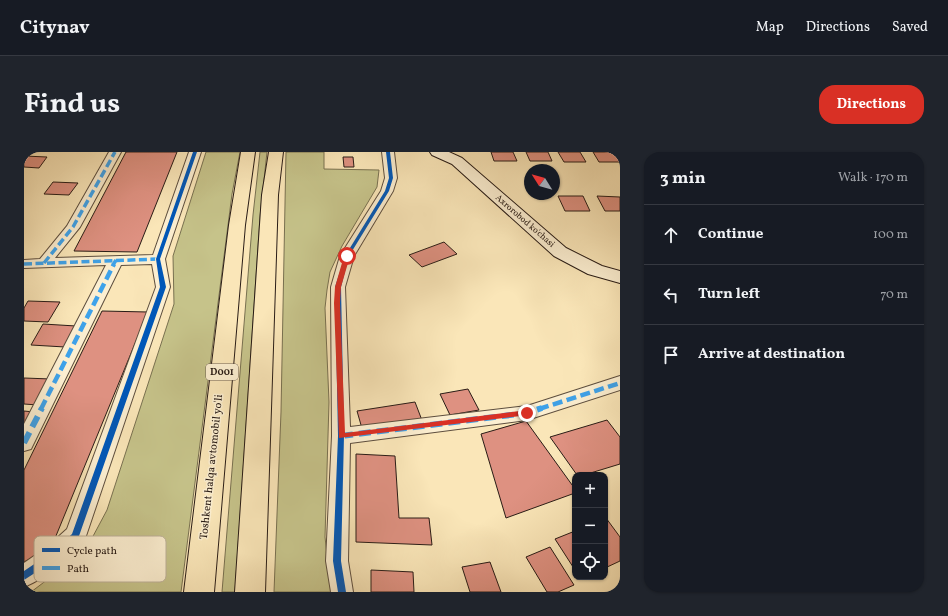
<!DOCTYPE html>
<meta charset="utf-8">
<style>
:root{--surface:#171b24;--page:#20242c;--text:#f1f3f6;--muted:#9ea1a6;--line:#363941;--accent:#d93025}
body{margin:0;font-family:Vollkorn,serif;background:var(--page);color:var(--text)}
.controls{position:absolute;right:12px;bottom:12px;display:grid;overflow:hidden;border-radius:8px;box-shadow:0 1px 3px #0004}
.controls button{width:36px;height:36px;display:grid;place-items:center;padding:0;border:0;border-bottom:1px solid var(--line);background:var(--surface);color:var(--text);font:20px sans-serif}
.compass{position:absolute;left:500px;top:12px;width:36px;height:36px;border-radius:50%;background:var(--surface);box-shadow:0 1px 3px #0004;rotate:307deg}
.stop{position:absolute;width:12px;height:12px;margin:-9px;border:3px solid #d93025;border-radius:50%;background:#fff}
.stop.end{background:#d93025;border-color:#fff;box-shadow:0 1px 4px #0008}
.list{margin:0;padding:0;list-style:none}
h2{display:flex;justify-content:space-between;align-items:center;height:52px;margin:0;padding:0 16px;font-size:17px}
h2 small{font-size:13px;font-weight:400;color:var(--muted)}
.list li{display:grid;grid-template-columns:26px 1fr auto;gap:12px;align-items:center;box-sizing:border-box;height:60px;padding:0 16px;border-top:1px solid var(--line)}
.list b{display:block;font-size:15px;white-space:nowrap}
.list em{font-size:13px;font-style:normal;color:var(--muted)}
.icon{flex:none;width:22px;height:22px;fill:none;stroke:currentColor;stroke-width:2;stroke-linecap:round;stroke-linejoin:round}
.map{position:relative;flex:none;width:596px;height:440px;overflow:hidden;border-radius:16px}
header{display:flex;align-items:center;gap:24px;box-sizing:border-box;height:56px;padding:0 20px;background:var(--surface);border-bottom:1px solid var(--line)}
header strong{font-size:19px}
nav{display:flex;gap:22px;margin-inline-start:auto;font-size:14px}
.intro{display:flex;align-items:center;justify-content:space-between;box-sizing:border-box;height:96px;padding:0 24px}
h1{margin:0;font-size:28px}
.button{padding:10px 18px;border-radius:16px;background:var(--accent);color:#fff;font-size:14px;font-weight:700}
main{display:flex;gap:24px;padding:0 24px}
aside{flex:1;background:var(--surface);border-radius:16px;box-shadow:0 1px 3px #0004}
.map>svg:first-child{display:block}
</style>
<header>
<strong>Citynav</strong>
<nav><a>Map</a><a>Directions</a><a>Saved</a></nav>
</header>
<div class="intro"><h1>Find us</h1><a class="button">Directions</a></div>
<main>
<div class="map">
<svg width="596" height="440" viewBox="0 0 596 440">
<rect width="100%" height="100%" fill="#fae6b8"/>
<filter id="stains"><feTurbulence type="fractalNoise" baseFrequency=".005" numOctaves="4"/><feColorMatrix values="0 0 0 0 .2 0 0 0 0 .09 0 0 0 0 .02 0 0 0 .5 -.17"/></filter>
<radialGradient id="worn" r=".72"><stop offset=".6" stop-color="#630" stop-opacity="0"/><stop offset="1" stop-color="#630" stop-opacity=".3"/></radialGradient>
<g fill="#c6c38a" stroke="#787050">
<polygon points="182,0 216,0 208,42 157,440 7,440 40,415 67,388 83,358 150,152 149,104"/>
<polygon points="236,0 243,0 236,64 211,440 198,440 229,63"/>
<polygon points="262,0 300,0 300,17 355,18 353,35 318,94 306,120 303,138 301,156 305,250 301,385 307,440 250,440 257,260"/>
</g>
<g fill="#de9181" stroke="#291c16">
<polygon points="102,0 153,0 113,100 50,99"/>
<polygon points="467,0 489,0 493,9 470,9"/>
<polygon points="502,0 524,0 528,9 506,9"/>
<polygon points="534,0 556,0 562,10 540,10"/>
<polygon points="569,0 591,0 596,10 575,10"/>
<polygon points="0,5 0,4 23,5 15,16 0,15"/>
<polygon points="319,5 329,5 330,15 320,15"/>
<polygon points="29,30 54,31 45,43 20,42"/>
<polygon points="534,44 559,44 566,59 541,59"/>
<polygon points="573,44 596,45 596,59 581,59"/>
<polygon points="420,90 433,102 398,115 385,103"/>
<polygon points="4,149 36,150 24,170 0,169 0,156"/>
<polygon points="78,159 124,160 27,396 0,410 0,318"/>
<polygon points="19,172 52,174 41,195 7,193"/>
<polygon points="0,226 27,227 14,253 0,252"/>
<polygon points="444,237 455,258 426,263 416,242"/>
<polygon points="391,250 399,271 339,280 333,259"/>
<polygon points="0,259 10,260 0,280"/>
<polygon points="583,268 596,285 596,312 560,323 553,323 526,285"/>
<polygon points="502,269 551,337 551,341 482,366 457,282"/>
<polygon points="332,302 371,304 375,366 405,366 408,393 332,390"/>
<polygon points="582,366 596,385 596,409 581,416"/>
<polygon points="551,379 551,418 531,387"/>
<polygon points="526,395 550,433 534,440 523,440 502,405"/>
<polygon points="466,410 477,440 446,440 438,415"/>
<polygon points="347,418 389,420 390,440 347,440"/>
</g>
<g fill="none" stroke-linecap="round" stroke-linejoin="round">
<g stroke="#5d4e3e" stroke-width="2">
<g id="street">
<path d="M 85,0 L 97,0 L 56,75 L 31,106 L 129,103 L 165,0 L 177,0 L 141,107 L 146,135 L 62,384 C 53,404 20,427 0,435 L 0,411 L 23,395 L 43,377 L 132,135 L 128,112 L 97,113 L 7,297 L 0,299 L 0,272 L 82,113 L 0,116 L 0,108 L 16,107 L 43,74 Z"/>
<polygon points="358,0 370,0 373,26 369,39 330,104 321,135 326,275 503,254 596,224 596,238 503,268 326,291 324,409 329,440 307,440 302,409 308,284 307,135 316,104 357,39 361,26"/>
</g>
</g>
<g stroke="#291c16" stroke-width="2">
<polygon id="secondary" points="406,0 425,0 438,6 542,96 578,114 596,119 596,131 564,122 530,104 428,12 408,3"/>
</g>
<g stroke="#291c16" stroke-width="2">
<g id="highway">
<polygon points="217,0 231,0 221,73 190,440 160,440 205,73"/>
<polygon points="245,0 259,0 254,43 241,440 211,440 238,43"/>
</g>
</g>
<use href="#street" fill="#fcefd1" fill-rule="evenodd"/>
<use href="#secondary" fill="#fcefd1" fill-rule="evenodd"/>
<use href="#highway" fill="#fae6b8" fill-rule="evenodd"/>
<g stroke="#3ea2ea" stroke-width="3.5" stroke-dasharray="8 3.5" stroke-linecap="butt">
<polyline points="20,111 49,75 91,0"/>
<polyline points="0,112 134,107"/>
<polyline points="89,113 92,108"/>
</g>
<g stroke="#3ea2ea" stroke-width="4.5" stroke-dasharray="10 4.5" stroke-linecap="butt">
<polyline points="17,257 90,112"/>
<polyline points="515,257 596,231"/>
</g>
<g stroke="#3ea2ea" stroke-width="6" stroke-dasharray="12 6" stroke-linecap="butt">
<polyline points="317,284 503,261 518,256"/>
<polyline points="0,291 18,256"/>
</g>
<g stroke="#fcefd1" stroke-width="2">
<g id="cycleway">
<polygon points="169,0 173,0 136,107 142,135 55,384 54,387 34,406 0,428 0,419 28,400 48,382 136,135 132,107"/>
<polygon points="362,0 366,0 369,26 365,39 325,104 317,135 320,284 317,409 322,440 314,440 309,409 314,284 311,135 321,104 361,39 365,26"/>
</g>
</g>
<use href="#cycleway" fill="#0057b8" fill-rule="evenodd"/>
</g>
<polygon fill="#d93025" points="323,102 326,104 317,135 316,151 321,281 503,258 506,261 505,263 315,286 310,151 311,135 320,104"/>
<g text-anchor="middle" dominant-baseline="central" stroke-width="3" stroke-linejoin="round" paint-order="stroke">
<g font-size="9" fill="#291c16" stroke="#fcefd1">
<text transform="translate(501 69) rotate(41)">Axrorobod ko'chasi</text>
</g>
<rect fill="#fcefd1" stroke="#685b4e" stroke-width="1" x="182" y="212" width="32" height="16" rx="3"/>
<g font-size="10" font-weight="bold" fill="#291c16">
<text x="198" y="220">D001</text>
</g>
<g font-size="11" fill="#291c16" stroke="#fcefd1">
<text transform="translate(188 315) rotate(-84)">Toshkent halqa avtomobil yo'li</text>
</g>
</g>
<rect x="10" y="384" width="132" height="46" rx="6" fill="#fcefd1" stroke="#bdb099" stroke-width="1"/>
<rect x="18" y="396" width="18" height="4" fill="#0057b8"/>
<rect x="18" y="414" width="18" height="4" fill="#3ea2ea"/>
<g font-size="11" fill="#291c16">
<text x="43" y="402">Cycle path</text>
<text x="43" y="420">Path</text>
</g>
<rect width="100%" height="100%" filter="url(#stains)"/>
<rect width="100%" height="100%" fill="url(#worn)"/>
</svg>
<div class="controls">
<button>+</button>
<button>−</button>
<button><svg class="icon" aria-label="locate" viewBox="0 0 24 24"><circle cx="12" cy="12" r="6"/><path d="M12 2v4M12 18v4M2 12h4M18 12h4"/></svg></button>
</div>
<svg class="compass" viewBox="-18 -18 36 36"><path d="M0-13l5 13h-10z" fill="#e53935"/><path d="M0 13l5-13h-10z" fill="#9ea1a6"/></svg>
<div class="stop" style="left:323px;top:104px"></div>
<div class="stop end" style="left:503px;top:261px"></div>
</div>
<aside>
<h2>3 min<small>Walk · 170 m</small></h2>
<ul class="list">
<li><svg class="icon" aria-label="ahead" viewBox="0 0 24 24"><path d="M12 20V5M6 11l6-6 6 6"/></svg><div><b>Continue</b></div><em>100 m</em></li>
<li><svg class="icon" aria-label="left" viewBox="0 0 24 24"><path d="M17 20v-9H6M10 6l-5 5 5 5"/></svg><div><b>Turn left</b></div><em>70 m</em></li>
<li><svg class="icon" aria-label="arrive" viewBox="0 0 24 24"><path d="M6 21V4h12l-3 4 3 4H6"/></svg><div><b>Arrive at destination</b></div></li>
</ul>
</aside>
</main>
